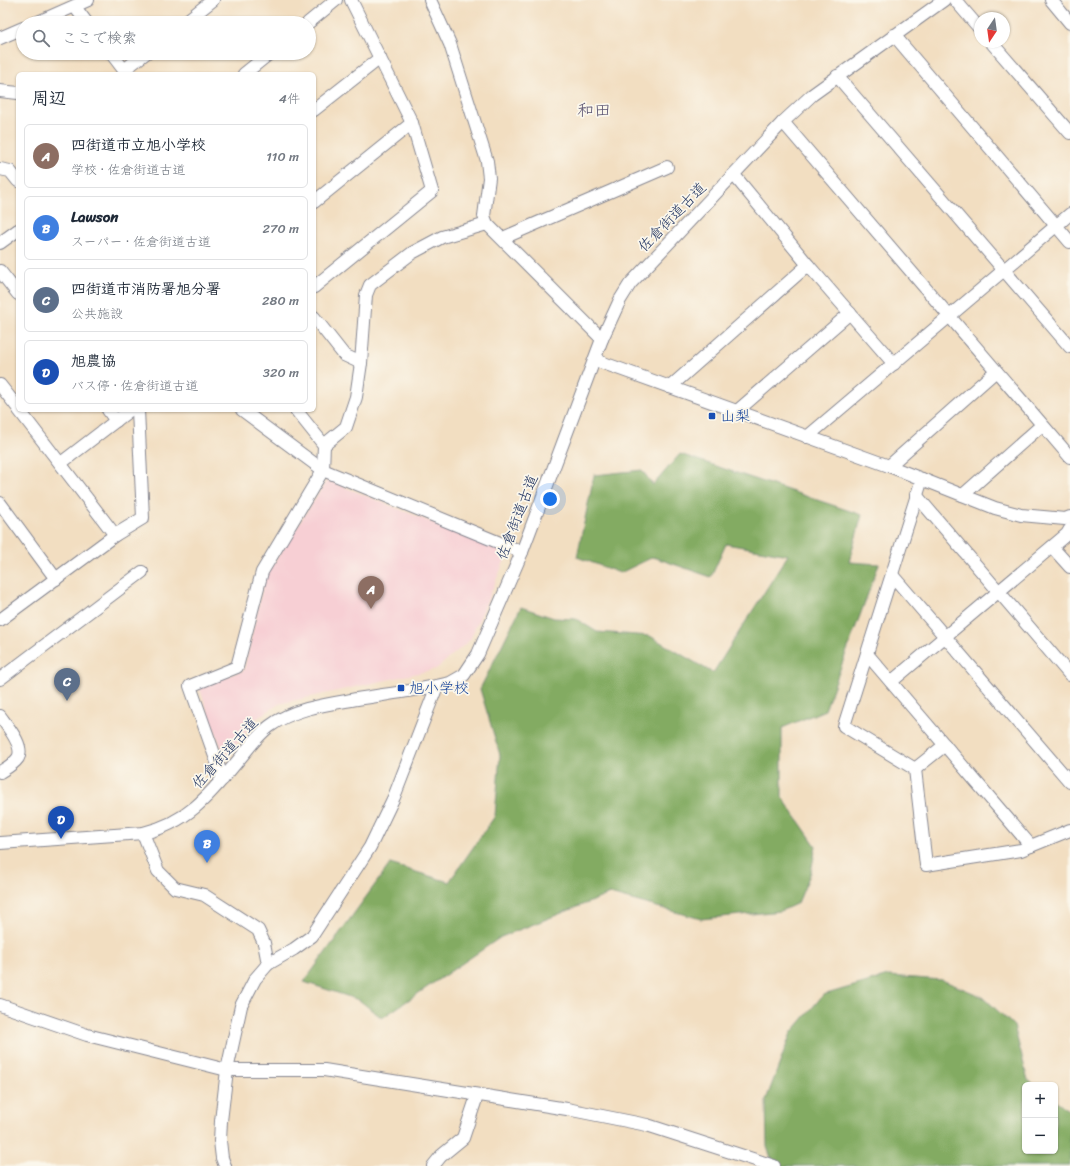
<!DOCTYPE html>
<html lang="ja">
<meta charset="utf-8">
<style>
:root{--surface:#fff;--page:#f6f6f7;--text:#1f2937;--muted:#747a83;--line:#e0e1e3;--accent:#0f766e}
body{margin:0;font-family:Sriracha,"Klee One",sans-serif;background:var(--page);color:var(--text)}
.controls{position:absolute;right:12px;bottom:12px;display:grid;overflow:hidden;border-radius:6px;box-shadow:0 1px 3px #0004}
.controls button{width:36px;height:36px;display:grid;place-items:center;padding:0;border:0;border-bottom:1px solid var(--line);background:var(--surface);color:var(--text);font:20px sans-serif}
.compass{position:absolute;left:974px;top:12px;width:36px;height:36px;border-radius:50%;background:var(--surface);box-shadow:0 1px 3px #0004;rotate:193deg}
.you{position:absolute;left:550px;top:499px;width:14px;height:14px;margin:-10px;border:3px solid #fff;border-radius:50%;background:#1a73e8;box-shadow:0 0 0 6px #1a73e833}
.badge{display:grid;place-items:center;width:26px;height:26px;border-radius:50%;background:var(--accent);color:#fff;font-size:13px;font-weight:700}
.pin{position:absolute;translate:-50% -33px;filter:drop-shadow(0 1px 2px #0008)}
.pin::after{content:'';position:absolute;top:21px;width:14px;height:12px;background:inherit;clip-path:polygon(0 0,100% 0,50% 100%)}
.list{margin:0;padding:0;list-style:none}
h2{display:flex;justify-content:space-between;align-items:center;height:52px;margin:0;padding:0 16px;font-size:17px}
h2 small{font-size:13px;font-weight:400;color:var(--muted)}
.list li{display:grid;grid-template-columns:26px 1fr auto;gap:12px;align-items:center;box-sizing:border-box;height:64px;margin:0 8px 8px;padding:0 8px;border:1px solid var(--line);border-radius:6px}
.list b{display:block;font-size:15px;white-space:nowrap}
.list p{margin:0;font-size:13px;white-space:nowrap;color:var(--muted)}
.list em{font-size:13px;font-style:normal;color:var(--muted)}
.icon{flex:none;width:22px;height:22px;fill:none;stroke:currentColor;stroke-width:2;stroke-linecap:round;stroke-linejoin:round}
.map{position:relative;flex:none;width:1070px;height:1166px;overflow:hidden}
.search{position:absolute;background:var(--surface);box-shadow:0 1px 3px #0004;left:16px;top:16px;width:300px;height:44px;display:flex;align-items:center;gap:10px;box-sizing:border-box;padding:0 14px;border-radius:22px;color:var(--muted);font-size:15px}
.panel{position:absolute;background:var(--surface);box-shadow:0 1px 3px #0004;left:16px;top:72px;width:300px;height:340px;border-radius:6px}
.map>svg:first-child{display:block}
</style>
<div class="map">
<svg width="1070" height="1166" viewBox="0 0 1070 1166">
<rect width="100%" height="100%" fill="#fbf7ec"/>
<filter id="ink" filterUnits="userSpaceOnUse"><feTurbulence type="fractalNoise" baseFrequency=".025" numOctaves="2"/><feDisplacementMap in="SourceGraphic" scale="8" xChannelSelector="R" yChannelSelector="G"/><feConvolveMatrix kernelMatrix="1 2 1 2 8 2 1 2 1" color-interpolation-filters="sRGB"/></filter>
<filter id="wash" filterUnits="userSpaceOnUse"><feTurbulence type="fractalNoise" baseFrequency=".012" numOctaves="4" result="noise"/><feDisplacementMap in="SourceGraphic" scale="16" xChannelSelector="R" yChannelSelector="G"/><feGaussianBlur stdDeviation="0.9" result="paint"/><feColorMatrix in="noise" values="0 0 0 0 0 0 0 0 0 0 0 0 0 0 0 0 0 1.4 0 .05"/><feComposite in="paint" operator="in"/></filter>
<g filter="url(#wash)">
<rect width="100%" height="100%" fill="#f2dec1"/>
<polygon fill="#f7cfd4" points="327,480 508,553 470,640 436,669 279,704 256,719 228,755 221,747 199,687 244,670 265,577"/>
<g fill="#83ab62" stroke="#4f6d60">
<polygon points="680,454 862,515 849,562 879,564 825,710 782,728 782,797 816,846 811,872 798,903 781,911 701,919 610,894 501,937 382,1018 359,1000 304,982 390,864 449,882 495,816 500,755 480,689 521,607 554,618 576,619 597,632 650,636 713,673 788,555 726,544 711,577 653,557 620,573 577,557 594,475 642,470 653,485"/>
<polygon points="888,976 942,980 983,997 1014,1026 1028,1080 1035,1085 1025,1085 1025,1151 1055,1151 1055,1100 1070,1111 1070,1166 774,1166 767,1147 766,1100 791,1033 823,995"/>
</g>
</g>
<g filter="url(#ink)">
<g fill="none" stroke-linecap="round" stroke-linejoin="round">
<g stroke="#868690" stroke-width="14">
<g id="minor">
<polyline points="430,0 450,44 487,161 489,178 484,216 487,224 602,339"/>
<polyline points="955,0 980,29"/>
<polyline points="1051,0 1070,23"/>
<polyline points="75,7 87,23"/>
<polyline points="36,23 88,0"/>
<polyline points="184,23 213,0"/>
<polyline points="308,23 336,0"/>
<polyline points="894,35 1070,242"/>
<polyline points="0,38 23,28"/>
<polyline points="991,42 1070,133"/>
<polyline points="111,53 127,74"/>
<polyline points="124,70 146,53"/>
<polyline points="244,74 270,53"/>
<polyline points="837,76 1070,347"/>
<polyline points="0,91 18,93"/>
<polyline points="314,110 380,58"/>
<polyline points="783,122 1070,457"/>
<polyline points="0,169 10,171 18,181"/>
<polyline points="734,175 808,265 894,364"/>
<polyline points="314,202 412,123"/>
<polyline points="503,238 667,167"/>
<polyline points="0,243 18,230"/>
<polyline points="0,271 18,294"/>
<polyline points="314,287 432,191 412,123 351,0"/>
<polyline points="314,317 344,355 361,363"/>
<polyline points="595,360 889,466 995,508 1021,515 1065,519 1070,517"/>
<polyline points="0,385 18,408"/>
<polyline points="670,387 808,265"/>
<polyline points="19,410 115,535"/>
<polyline points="108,410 116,421"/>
<polyline points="242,410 323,470 522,552"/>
<polyline points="736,412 850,313"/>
<polyline points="807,437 1070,214"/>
<polyline points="324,445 346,427 356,397 361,363 366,295 370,285 412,253 442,237 487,224"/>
<polyline points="61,463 130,410"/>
<polyline points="889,466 996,371"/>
<polyline points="922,479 844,726 915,769 926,865 1021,850 1070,830"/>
<polyline points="916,495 1070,675"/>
<polyline points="963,495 1042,425"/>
<polyline points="0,503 56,579"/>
<polyline points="1052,547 1070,567"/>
<polyline points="892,575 1070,782"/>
<polyline points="0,620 115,535 143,518 138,410"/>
<polyline points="867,654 1031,846"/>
<polyline points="0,679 142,572"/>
<polyline points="891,682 1067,534 1070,529"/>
<path d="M 0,716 C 7,726 25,746 18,758 C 14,764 5,769 0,772"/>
<polyline points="915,769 945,745"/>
<polyline points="223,779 190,686 237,667 262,572 323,470 324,445 296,410"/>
<polyline points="143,833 158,871 175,888 204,895 258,930 264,943 268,964"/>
<path d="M 0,843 L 143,833 C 189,823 212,792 241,757 C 250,746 259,734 270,726 C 294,708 329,704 357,699 C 388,694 420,690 450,683 L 464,675 L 478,654 L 522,552 L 602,339 L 620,300 L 630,284 L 783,122 L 812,95 L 944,0"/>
<polyline points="0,1005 87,1035 227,1070 324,1070 567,1109 647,1125 774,1166"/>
<polyline points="225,1166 222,1158 220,1141 221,1121 227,1070 241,1006 255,979 268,964 294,949 312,936 370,847 394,797 437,686"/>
<polyline points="433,1166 441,1156 463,1138 477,1096"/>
</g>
</g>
<use href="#minor" stroke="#fff" stroke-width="12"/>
</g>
</g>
<g fill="#1a4fb4" stroke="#fbf7ec" stroke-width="1.5">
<rect x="708" y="412" width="8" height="8" rx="2"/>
<rect x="397" y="684" width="8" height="8" rx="2"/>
</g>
<g text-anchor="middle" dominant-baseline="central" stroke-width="3.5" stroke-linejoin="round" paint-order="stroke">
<g font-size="15" fill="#1b2f5e" stroke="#fbf7ec">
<text transform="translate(672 217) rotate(-46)">佐倉街道古道</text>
<text transform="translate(517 517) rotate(-69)">佐倉街道古道</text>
<text transform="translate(225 753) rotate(-48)">佐倉街道古道</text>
</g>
<g font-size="15" fill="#164399" stroke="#fbf7ec" text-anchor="start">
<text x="720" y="416">山梨</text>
<text x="409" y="688">旭小学校</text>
</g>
<g font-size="17" fill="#5b5472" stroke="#fbf7ec">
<text x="594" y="110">和田</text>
</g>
</g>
</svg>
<div class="controls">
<button>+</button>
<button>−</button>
</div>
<svg class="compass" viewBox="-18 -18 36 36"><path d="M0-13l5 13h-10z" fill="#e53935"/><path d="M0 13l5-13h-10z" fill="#747a83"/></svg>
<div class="you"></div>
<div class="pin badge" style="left:371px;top:609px;background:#8d6e63">A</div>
<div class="pin badge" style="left:207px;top:863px;background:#3f7fe0">B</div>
<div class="pin badge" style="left:67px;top:701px;background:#5c6f8a">C</div>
<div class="pin badge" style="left:61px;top:839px;background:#1a4fb4">D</div>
<div class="search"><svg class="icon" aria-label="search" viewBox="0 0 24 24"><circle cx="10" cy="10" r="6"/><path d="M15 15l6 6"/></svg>ここで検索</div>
<section class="panel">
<h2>周辺<small>4件</small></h2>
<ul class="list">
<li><span class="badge" style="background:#8d6e63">A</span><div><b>四街道市立旭小学校</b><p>学校 · 佐倉街道古道</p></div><em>110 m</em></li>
<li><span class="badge" style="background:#3f7fe0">B</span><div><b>Lawson</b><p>スーパー · 佐倉街道古道</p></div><em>270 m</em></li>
<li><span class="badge" style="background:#5c6f8a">C</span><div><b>四街道市消防署旭分署</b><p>公共施設</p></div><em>280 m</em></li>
<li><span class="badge" style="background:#1a4fb4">D</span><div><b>旭農協</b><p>バス停 · 佐倉街道古道</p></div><em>320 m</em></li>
</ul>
</section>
</div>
